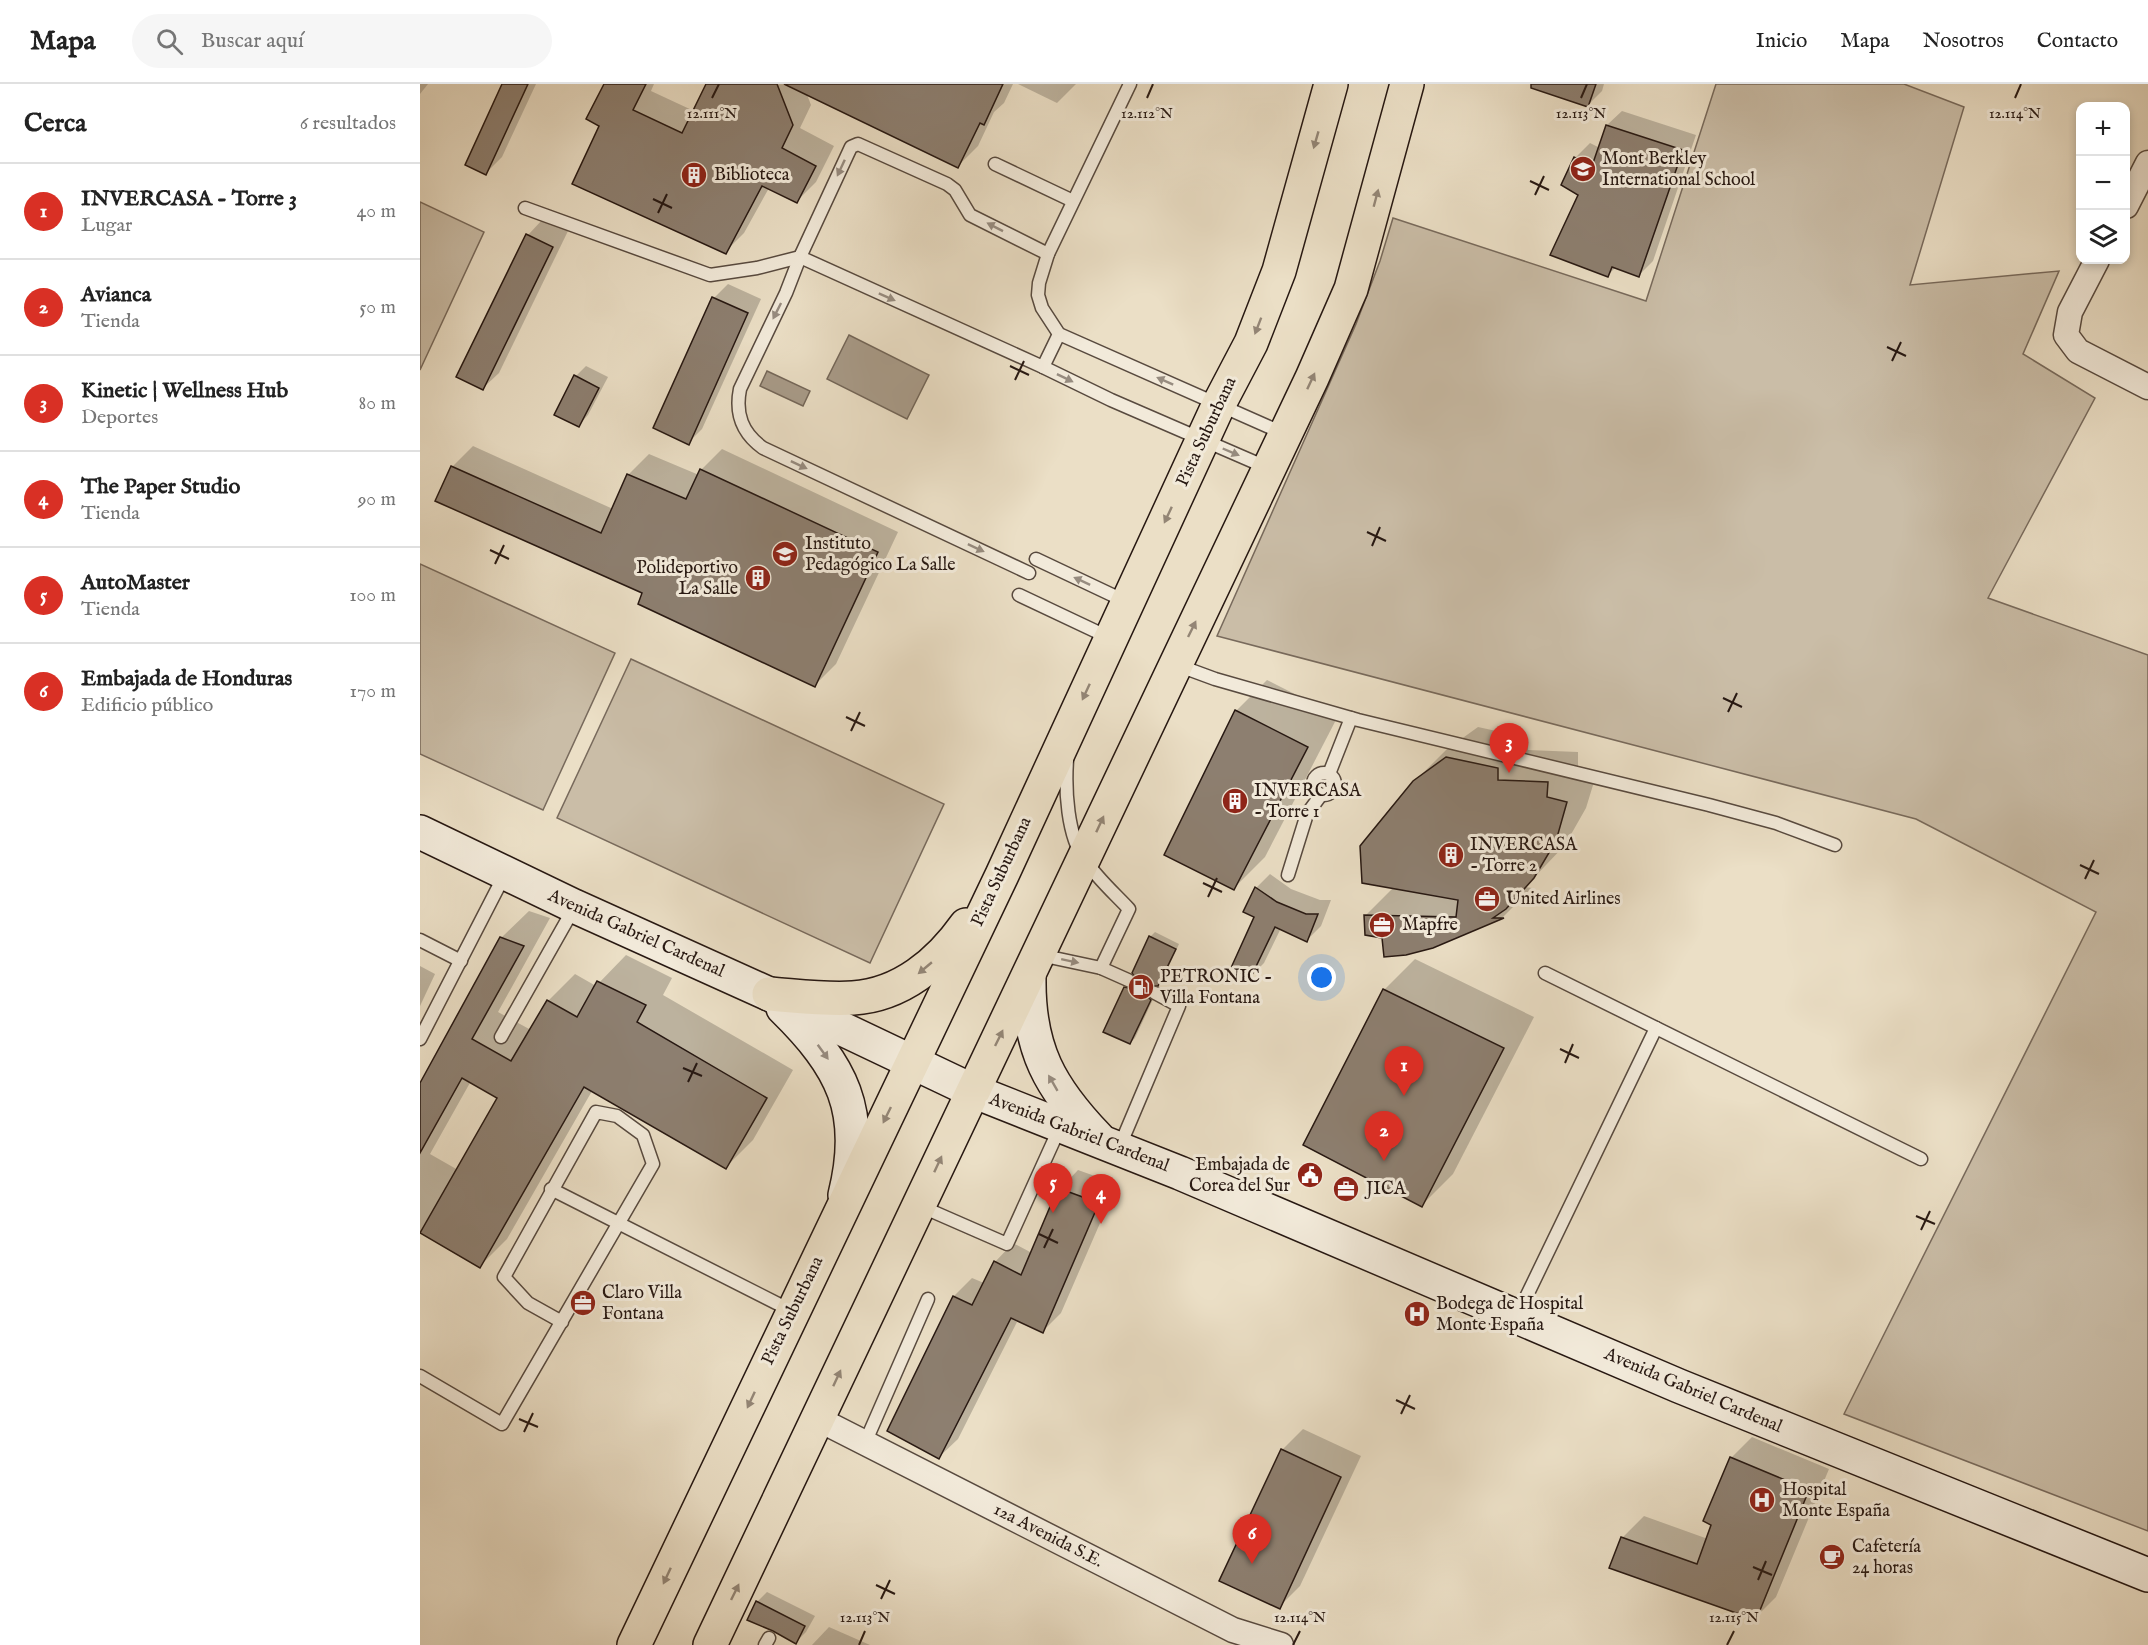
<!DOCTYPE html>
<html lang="es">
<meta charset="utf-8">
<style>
:root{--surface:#fff;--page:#f6f6f6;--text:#222;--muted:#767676;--line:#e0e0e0;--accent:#d93025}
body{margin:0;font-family:"IM FELL English",serif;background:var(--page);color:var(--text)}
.controls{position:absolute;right:18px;top:18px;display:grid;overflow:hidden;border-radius:12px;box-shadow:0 3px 9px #0003}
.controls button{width:54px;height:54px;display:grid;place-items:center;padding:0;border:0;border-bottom:2px solid var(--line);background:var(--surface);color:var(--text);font:30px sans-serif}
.you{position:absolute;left:902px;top:894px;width:21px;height:21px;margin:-15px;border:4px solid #fff;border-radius:50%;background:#1a73e8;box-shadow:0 0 0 9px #1a73e833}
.badge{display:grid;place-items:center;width:39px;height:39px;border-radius:50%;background:var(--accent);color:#fff;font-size:20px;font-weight:700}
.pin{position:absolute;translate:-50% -50px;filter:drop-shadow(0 2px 3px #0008)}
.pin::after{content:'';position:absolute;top:32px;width:21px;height:18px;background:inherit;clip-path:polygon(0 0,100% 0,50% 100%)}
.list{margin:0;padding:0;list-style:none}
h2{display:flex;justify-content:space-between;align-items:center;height:78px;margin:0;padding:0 24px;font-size:26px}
h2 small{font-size:20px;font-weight:400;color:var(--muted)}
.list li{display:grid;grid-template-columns:39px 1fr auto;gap:18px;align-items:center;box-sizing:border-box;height:96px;padding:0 24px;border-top:2px solid var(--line)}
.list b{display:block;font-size:22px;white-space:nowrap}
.list p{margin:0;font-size:20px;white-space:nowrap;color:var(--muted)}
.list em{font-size:20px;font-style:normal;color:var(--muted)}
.icon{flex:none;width:33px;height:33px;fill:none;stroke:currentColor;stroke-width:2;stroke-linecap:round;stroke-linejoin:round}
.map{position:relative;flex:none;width:1728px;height:1561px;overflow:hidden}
header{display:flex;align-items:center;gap:36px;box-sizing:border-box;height:84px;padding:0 30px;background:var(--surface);border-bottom:2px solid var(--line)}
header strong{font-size:28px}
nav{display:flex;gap:33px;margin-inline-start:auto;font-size:21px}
.search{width:420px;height:54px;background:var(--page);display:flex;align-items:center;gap:15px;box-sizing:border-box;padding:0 21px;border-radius:33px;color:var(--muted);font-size:22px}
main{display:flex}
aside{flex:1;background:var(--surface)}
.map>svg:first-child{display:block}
</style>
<header>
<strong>Mapa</strong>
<div class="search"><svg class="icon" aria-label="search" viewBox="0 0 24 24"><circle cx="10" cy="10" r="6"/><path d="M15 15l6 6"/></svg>Buscar aquí</div>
<nav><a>Inicio</a><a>Mapa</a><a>Nosotros</a><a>Contacto</a></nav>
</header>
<main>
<aside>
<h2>Cerca<small>6 resultados</small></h2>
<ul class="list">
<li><span class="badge">1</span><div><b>INVERCASA - Torre 3</b><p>Lugar</p></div><em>40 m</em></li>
<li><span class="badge">2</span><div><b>Avianca</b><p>Tienda</p></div><em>50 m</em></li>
<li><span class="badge">3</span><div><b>Kinetic | Wellness Hub</b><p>Deportes</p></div><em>80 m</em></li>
<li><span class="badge">4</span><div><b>The Paper Studio</b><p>Tienda</p></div><em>90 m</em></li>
<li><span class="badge">5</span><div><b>AutoMaster</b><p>Tienda</p></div><em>100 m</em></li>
<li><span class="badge">6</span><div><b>Embajada de Honduras</b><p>Edificio público</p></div><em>170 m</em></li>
</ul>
</aside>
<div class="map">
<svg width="1728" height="1561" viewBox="0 0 1728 1561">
<rect width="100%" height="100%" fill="#ebdfc6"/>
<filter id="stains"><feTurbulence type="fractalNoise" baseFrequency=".00333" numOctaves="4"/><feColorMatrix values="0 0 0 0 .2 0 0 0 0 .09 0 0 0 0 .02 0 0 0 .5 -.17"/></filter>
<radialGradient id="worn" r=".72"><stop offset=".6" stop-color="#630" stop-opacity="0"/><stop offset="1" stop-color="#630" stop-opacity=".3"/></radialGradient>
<g fill="#cabda7" stroke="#786a5c" stroke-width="1.5">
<polygon points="1296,0 1484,0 1544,23 1490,201 1639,187 1603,270 1675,314 1568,514 1728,571 1728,1447 1424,1330 1676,828 1496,735 797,552 936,240 960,177 973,134 1226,217"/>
<polygon points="0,118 64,148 0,286"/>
<polygon points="0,480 195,569 123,726 0,670"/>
<polygon points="211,575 524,720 450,879 137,734"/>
</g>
<g fill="#a89b89" stroke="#746759" stroke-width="1.5">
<polygon points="429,251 509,291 487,335 407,295"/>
<polygon points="347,287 390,307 383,322 340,302"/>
</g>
<g fill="#0003" fill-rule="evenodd">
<polygon points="0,0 8,0 0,10"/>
<polygon points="84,0 116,0 82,73 66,89"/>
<polygon points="185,0 234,0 231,7 274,27 287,0 383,0 391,21 380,44 414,62 396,98 377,117 349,104 324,149 305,168 181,41"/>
<polygon points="413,0 593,0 584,19 574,28 558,62 537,83"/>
<polygon points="598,0 656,0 637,19"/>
<polygon points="1142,0 1184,0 1182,7 1168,21"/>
<polygon points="1202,27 1276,51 1233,177 1219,191 1196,183 1188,191 1160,110 1155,74 1170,59 1180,64 1187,41"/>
<polygon points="123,135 148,147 79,289 63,304 38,293 108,151"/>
<polygon points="308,200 341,215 282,345 268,359 235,344 294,214"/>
<polygon points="166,282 188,293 168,331 158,342 156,292"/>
<polygon points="53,362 193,425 209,390 229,370 279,391 281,386 302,365 478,448 416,580 395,601 224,508 32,383"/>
<polygon points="847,596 918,632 845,773 814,804 816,627"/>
<polygon points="1058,643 1108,654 1108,666 1158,668 1158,682 1177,688 1166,724 1145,761 1105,803 1112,804 1083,833 1013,863 964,852 945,832 974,803 942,763 970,724 994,698 1026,666"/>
<polygon points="850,790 871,805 900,816 911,816 901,842 887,856 861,844 844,879 830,893 836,832 825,827 836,804"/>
<path d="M 109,827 L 130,834 L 78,928 L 111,946 L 128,917 L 155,890 L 176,902 L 206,871 L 252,894 L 243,911 L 373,986 L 333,1056 L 306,1083 L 172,1007 L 87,1155 L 60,1182 L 0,1147 L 0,1002 L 81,854 ZM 51,997 L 80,1014 L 38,1086 L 10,1070 Z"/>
<polygon points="735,848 759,860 743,895 738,900 732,900 732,908 735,911 715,954 710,959 706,904 711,899 715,900 730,853"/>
<polygon points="995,875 1114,933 1033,1090 1002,1121 964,906"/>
<polygon points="0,882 15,890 0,922"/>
<polygon points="658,1086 697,1100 641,1229 623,1247 598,1236 538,1355 519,1373 534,1212 552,1194 564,1199 575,1178 593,1159 612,1169 640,1105"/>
<polygon points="883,1345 941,1372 880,1502 859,1523 862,1366"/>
<polygon points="1332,1353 1409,1385 1356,1513 1335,1534 1191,1483 1203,1453 1224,1432 1288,1455 1311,1374"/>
<polygon points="347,1508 395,1532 386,1548 376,1558 337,1518"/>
<polygon points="409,1543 450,1561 392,1561"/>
</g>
<g fill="#8d7f70" stroke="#271812" stroke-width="1.5">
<polygon points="82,0 108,0 66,91 45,81"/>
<polygon points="184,0 226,0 213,26 262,49 286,0 357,0 373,41 362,64 396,82 377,119 342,102 306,170 152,100 179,42 166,35"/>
<polygon points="364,0 583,0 564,41 560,39 538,84"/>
<polygon points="1111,0 1176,0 1168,23 1111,4"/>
<polygon points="1186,41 1263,66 1219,193 1192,183 1188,193 1130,171 1158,111 1141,101 1154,73 1172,82"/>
<polygon points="106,150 133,163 63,306 36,293"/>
<polygon points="292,213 328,229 269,361 233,344"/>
<polygon points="154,291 179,304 159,343 134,331"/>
<polygon points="31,382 181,449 207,390 266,415 280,385 458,468 395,603 218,520 222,509 15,417"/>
<polygon points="815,626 888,663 814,806 744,771"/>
<polygon points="1026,673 1078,684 1078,696 1128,698 1127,713 1147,718 1136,757 1114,794 1086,825 1073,834 1084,834 1013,864 986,871 964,873 962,854 945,851 944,831 1036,833 1038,816 942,799 940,762 944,757 993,697"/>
<polygon points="835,803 857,818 886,830 898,830 887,858 855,843 830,895 810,886 834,833 823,828"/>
<polygon points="729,852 756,865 738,902 731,902 728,906 728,913 731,916 710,960 683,948 704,903 709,904 715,900 716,895 712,889"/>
<polygon points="80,853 104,862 52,955 91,977 127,916 157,933 177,897 226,921 217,938 347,1014 306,1085 164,1003 60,1184 0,1149 77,1014 42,994 0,1069 0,999"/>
<polygon points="963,905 1084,964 1002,1123 883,1061"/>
<polygon points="638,1104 679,1119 623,1249 591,1234 519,1375 467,1347 533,1212 552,1221 574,1177 601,1191"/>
<polygon points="861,1365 921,1393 860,1525 799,1497"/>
<polygon points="1310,1373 1389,1406 1336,1536 1189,1484 1201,1453 1277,1480 1291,1441 1283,1437"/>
<polygon points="336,1517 385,1542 376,1560 353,1547 327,1536"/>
</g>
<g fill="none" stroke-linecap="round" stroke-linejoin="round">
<g stroke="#584a3f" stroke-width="15">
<g id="lane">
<polyline points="710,0 628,170 619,199 618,211 622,224 639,250 865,350"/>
<polyline points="575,80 653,117"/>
<polyline points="105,124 290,191 337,184 380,173"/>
<polyline points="628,170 550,131 535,106 527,100 438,60 431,63 380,173 623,283 691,316 848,384"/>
<path d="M 380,173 L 366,209 L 320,305 C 315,330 322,349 343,364 L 609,489"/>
<polyline points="623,283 639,250"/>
<polyline points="616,475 707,518"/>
<polyline points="599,511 690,554"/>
<polyline points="757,581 795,595 938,636 1289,721 1356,739 1415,761"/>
<path d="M 647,676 C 645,705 647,752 665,776 C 677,794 694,809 709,825 L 681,884"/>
<circle cx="904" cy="700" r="11"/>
<polyline points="909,690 931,634"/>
<polyline points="868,791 887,730 901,711"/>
<polyline points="0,856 41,877"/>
<polyline points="620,871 681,884 708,896"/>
<polyline points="1125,889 1501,1075"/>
<polyline points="81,953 154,824"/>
<polyline points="0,955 85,790"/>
<polyline points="699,1064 759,922 735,909"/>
<polyline points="131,1105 372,1227"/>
<polyline points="500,1122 587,1160 640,1043"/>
<polyline points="1097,1232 1236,944"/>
<polyline points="0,1292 82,1340 233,1080 223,1051 197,1032 176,1028 84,1193 108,1219 142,1238"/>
<polyline points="445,1359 508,1215"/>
<polyline points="345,1561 349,1554"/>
</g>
</g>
<g stroke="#584a3f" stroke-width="27">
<g id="street">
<polyline points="1706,122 1728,79"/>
<polyline points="1677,176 1650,228 1646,251 1658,267 1728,303"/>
<polyline points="398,1335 813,1546 861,1561"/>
</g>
</g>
<g stroke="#271812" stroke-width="36">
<g id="secondary">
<polyline points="0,748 154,822 349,910 553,1007 760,1089 1259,1302 1728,1491"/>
<path d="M 609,894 C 608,965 630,1004 678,1054"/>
<path d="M 363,924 C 422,982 446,1027 425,1111"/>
</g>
</g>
<g stroke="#271812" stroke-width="36">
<g id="primary">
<path d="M 349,910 C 377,912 406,916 433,914 C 481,911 519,879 546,841"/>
<polyline points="214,1561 582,791 799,320 831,259 859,187 911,0"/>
<polyline points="290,1561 892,294 931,205 987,0"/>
</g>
</g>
<use href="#lane" stroke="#f2eada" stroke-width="12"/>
<use href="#street" stroke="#f2eada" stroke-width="24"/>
<use href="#secondary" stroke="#f2eada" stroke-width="33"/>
<use href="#primary" stroke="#ebdfc6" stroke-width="33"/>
</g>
<defs><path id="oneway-solid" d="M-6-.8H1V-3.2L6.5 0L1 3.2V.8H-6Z" transform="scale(1.5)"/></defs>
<g fill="#938575">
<use href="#oneway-solid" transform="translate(896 56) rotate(106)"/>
<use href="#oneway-solid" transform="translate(956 114) rotate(-75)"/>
<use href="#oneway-solid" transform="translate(838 242) rotate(111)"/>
<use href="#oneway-solid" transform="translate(891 297) rotate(-65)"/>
<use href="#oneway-solid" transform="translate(748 431) rotate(115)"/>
<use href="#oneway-solid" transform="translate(772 545) rotate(-64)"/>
<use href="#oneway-solid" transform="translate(666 608) rotate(115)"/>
<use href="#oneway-solid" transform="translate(680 740) rotate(-65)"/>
<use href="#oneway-solid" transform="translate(505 884) rotate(140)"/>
<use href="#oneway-solid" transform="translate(579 954) rotate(-64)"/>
<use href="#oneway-solid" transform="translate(467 1031) rotate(116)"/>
<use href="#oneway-solid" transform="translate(518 1080) rotate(-65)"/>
<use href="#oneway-solid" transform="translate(417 1294) rotate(-65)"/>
<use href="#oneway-solid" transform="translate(331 1316) rotate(115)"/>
<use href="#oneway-solid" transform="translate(247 1492) rotate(115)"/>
<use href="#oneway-solid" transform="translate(315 1508) rotate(-64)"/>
</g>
<g fill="#978c80">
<use href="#oneway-solid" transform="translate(421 84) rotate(115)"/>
<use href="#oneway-solid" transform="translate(575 143) rotate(-153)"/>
<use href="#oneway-solid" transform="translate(467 213) rotate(24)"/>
<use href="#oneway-solid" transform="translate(357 227) rotate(117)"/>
<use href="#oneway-solid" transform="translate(645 294) rotate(26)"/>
<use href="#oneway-solid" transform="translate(745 297) rotate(-156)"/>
<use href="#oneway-solid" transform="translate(811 368) rotate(23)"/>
<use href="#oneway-solid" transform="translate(379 381) rotate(25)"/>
<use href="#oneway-solid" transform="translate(556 464) rotate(25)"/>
<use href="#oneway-solid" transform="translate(662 497) rotate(-155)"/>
<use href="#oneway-solid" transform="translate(650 877) rotate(12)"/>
<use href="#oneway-solid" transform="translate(403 968) rotate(54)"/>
<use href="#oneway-solid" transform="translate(633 999) rotate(-120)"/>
</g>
<path fill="none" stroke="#271812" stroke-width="2" d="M 292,14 L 299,0M 727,14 L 733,0M 1161,14 L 1167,0M 1595,14 L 1601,0M 1110,97 L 1129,106M 1115,111 L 1124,92M 233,115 L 252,124M 238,129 L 247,110M 1467,263 L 1486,272M 1472,277 L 1481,258M 590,282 L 609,291M 595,296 L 604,277M 947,448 L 966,457M 952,462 L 960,443M 70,466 L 89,475M 75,480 L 84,461M 1303,614 L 1322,623M 1308,628 L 1317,609M 426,633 L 445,642M 431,647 L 440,628M 1660,781 L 1679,790M 1665,795 L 1674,776M 783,799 L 802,808M 788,813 L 797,794M 1140,965 L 1159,974M 1145,979 L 1153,960M 263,984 L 282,992M 268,998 L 277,979M 1496,1132 L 1515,1140M 1501,1146 L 1510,1127M 619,1150 L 638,1159M 624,1164 L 633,1145M 976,1316 L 995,1325M 981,1330 L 990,1311M 99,1335 L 118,1343M 104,1348 L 113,1329M 1333,1483 L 1352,1491M 1338,1496 L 1346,1477M 456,1501 L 475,1510M 461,1515 L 470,1496M 439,1561 L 445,1547M 873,1561 L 880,1547M 1307,1561 L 1314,1547"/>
<defs>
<g id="school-disc" transform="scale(1.35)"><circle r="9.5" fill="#8f2418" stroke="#f2eada"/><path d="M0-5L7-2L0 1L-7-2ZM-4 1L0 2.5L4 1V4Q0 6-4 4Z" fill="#fff"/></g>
<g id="building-disc" transform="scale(1.35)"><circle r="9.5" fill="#8f2418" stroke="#f2eada"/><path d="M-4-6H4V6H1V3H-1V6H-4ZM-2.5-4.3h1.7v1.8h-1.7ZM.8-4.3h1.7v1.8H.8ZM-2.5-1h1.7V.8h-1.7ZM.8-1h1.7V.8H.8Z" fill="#fff"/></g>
<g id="office-disc" transform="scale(1.35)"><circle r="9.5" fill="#8f2418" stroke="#f2eada"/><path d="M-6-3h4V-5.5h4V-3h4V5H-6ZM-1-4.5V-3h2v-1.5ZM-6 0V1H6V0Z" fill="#fff"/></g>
<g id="fuel-disc" transform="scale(1.35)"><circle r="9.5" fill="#8f2418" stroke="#f2eada"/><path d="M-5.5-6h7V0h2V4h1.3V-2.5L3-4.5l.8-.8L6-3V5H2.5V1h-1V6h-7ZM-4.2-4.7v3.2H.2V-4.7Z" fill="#fff"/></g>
<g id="civic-disc" transform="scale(1.35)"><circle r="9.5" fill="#8f2418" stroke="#f2eada"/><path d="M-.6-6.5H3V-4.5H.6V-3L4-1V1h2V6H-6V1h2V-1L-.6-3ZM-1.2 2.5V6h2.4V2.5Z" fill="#fff"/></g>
<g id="hospital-disc" transform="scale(1.35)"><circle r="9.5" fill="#8f2418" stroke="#f2eada"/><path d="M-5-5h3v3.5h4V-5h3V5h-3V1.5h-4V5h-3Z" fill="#fff"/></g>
<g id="cafe-disc" transform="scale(1.35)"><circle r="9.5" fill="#8f2418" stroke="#f2eada"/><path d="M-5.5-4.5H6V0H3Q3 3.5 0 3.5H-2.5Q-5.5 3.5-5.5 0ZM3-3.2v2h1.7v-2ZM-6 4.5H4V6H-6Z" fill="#fff"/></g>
</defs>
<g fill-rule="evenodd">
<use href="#school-disc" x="1163" y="85"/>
<use href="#building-disc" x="274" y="91"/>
<use href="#school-disc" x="365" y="470"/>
<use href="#building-disc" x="338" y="494"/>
<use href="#building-disc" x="815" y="717"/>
<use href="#building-disc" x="1031" y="771"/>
<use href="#office-disc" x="1067" y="815"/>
<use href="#office-disc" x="962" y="841"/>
<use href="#fuel-disc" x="721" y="903"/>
<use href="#civic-disc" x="890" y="1091"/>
<use href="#office-disc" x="926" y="1105"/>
<use href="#office-disc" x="163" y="1219"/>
<use href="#hospital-disc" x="997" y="1230"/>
<use href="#hospital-disc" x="1342" y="1416"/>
<use href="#cafe-disc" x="1412" y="1473"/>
</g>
<g text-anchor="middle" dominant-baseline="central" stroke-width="6" stroke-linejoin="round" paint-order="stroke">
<g font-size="18" fill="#271812" stroke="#f2eada" text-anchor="start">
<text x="1182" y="75">Mont Berkley<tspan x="1182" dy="21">International School</tspan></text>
<text x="294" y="91">Biblioteca</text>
<text x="385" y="460">Instituto<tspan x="385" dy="21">Pedagógico La Salle</tspan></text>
<text x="318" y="484" text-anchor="end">Polideportivo<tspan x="318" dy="21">La Salle</tspan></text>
<text x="834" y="707">INVERCASA<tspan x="834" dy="21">- Torre 1</tspan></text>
<text x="1050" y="761">INVERCASA<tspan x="1050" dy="21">- Torre 2</tspan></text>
<text x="1086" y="815">United Airlines</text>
<text x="982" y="841">Mapfre</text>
<text x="740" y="893">PETRONIC -<tspan x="740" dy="21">Villa Fontana</tspan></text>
<text x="870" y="1081" text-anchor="end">Embajada de<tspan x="870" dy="21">Corea del Sur</tspan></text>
<text x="946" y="1105">JICA</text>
<text x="182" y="1209">Claro Villa<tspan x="182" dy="21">Fontana</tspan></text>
<text x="1016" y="1220">Bodega de Hospital<tspan x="1016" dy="21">Monte España</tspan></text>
<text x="1362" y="1406">Hospital<tspan x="1362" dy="21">Monte España</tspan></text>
<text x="1432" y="1463">Cafetería<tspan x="1432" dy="21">24 horas</tspan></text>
</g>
<g font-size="18" fill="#271812" stroke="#f2eada">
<text transform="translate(787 348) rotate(-65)">Pista Suburbana</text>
<text transform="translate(582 788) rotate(-65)">Pista Suburbana</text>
<text transform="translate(216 850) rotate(24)">Avenida Gabriel Cardenal</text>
<text transform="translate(659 1049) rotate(21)">Avenida Gabriel Cardenal</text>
<text transform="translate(373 1227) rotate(-64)">Pista Suburbana</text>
<text transform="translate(1273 1307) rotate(23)">Avenida Gabriel Cardenal</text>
<text transform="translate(628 1452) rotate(27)">12a Avenida S.E.</text>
</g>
</g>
<g font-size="15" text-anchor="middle" fill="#271812" stroke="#f2eada" stroke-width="6" stroke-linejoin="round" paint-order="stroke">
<text x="727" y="34">12.112°N</text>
<text x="1161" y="34">12.113°N</text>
<text x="1595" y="34">12.114°N</text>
<text x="292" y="34">12.111°N</text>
<text x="445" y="1538">12.113°N</text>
<text x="880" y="1538">12.114°N</text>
<text x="1314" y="1538">12.115°N</text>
</g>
<rect width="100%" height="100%" filter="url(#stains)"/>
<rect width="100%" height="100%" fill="url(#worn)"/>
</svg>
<div class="controls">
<button>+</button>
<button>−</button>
<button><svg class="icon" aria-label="layers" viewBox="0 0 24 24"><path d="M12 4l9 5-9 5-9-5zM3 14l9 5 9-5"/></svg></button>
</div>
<div class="you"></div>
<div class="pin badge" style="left:984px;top:1012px">1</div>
<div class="pin badge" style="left:964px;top:1077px">2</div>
<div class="pin badge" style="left:1089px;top:689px">3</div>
<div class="pin badge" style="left:681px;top:1140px">4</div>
<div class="pin badge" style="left:633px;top:1129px">5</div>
<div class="pin badge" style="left:832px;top:1480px">6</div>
</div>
</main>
